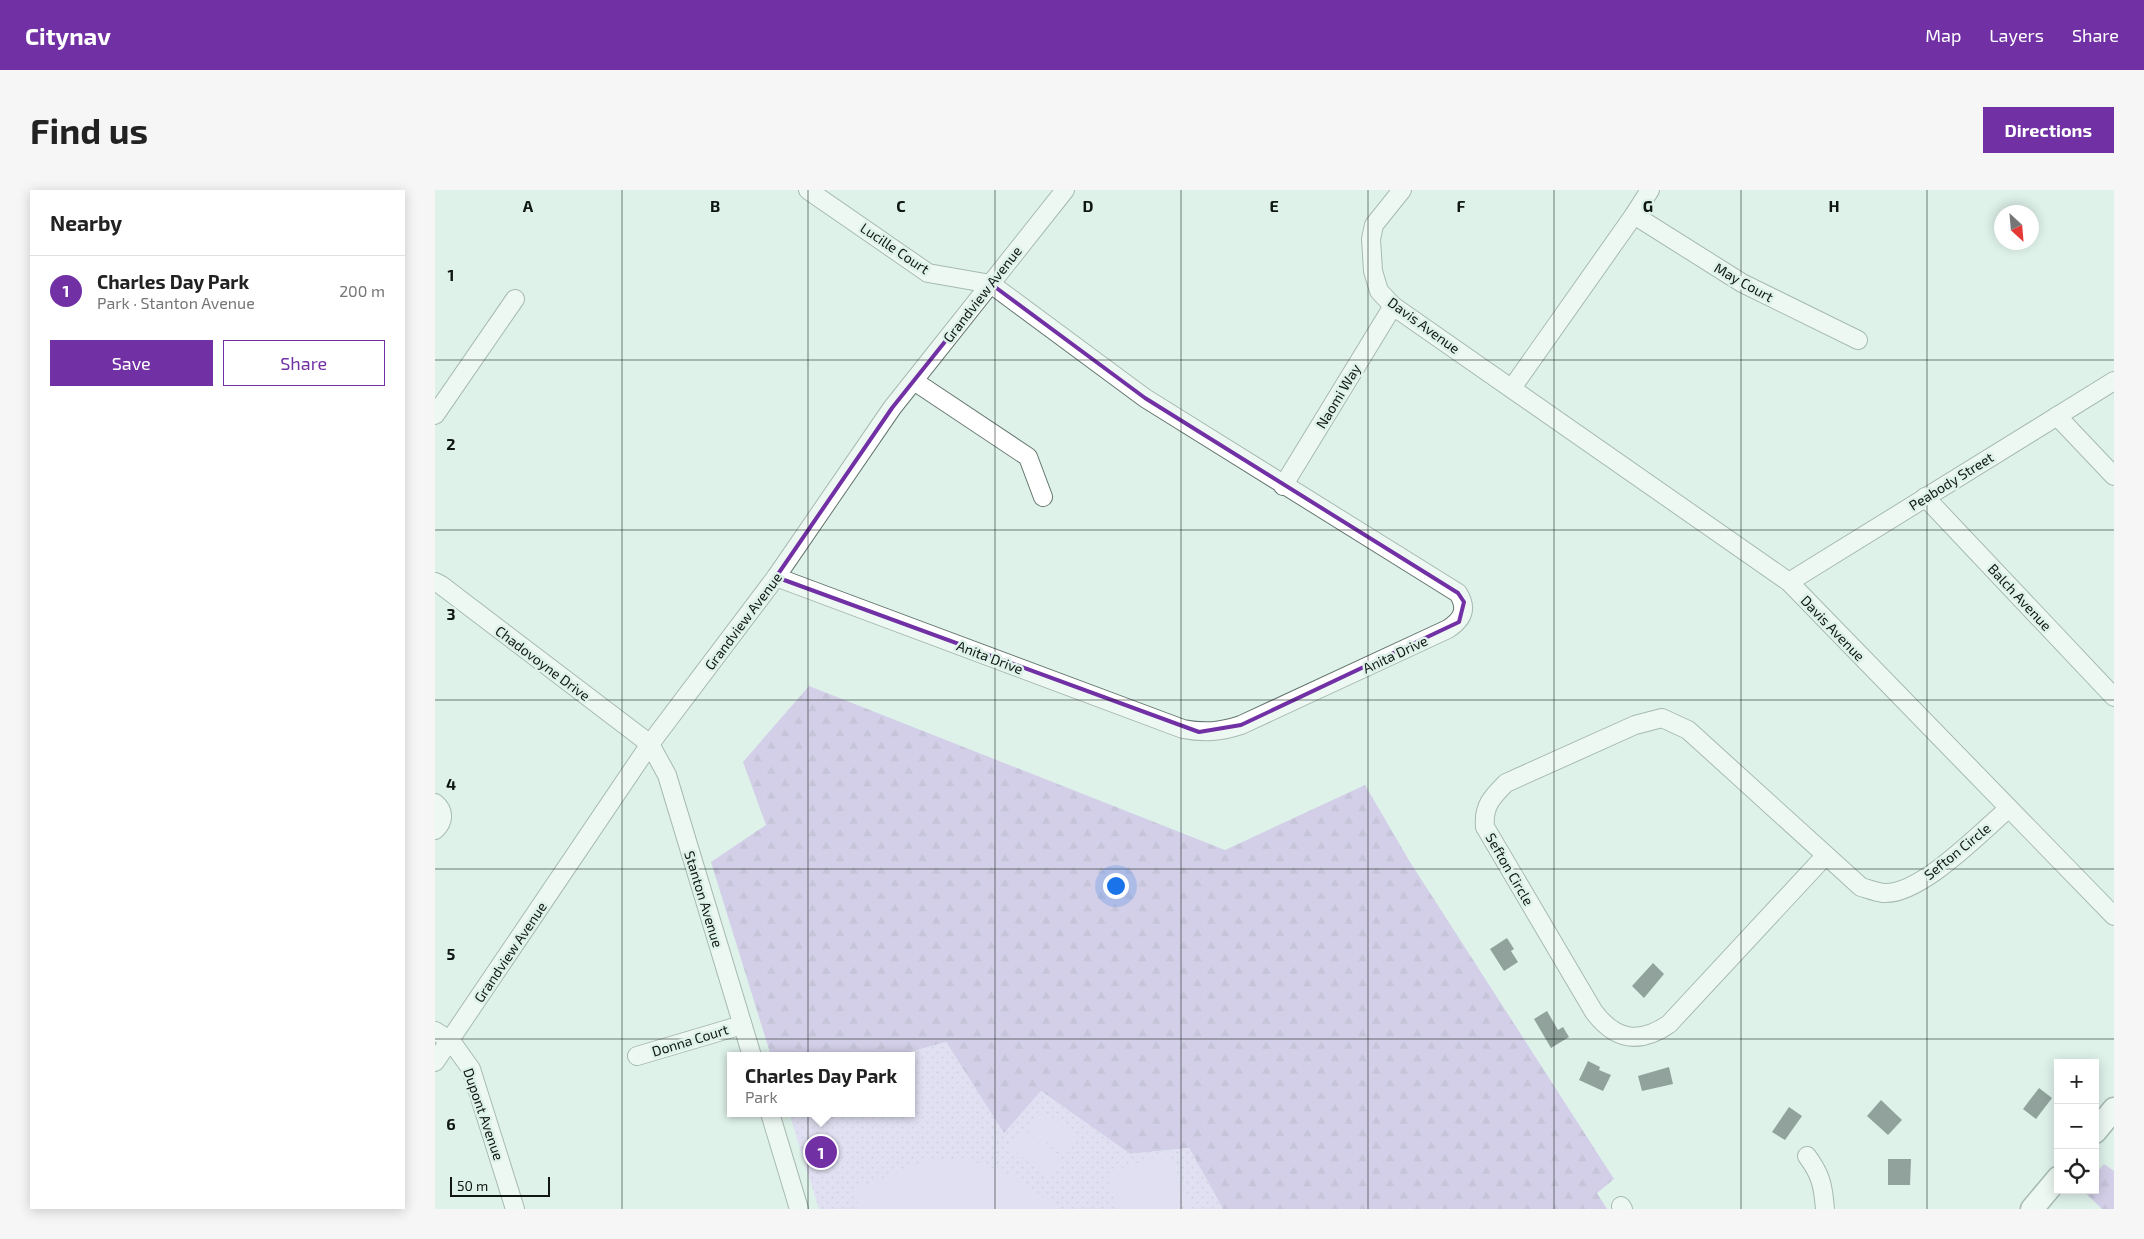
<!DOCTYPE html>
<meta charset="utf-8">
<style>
:root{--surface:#fff;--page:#f6f6f6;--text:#222;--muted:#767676;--line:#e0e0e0;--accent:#7230a5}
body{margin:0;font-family:"Exo 2",sans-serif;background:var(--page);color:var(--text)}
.controls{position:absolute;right:15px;bottom:15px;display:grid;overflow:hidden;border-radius:0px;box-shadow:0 2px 12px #0003}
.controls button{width:45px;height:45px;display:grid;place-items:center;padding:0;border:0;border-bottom:1px solid var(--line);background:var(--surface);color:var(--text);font:25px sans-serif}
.compass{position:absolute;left:1559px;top:15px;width:45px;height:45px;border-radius:50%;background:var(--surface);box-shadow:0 2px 12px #0003;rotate:154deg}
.scale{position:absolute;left:15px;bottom:12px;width:100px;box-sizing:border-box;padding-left:5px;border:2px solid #0f1613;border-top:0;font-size:14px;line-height:18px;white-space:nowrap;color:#0f1613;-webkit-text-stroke:4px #def2ea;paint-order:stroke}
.you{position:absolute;left:680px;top:695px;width:18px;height:18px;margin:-12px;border:4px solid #fff;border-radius:50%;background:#1a73e8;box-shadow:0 0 0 8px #1a73e833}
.badge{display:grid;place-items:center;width:32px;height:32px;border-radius:50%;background:var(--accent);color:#fff;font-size:16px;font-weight:700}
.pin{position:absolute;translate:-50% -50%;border:2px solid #fff;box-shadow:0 1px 5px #0006}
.popup{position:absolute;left:292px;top:862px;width:188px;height:65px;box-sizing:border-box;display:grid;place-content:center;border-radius:0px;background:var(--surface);filter:drop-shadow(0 1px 4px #0005);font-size:16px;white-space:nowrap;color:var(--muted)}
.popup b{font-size:19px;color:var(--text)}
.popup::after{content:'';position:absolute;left:50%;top:100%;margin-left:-10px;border:10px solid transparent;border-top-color:var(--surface)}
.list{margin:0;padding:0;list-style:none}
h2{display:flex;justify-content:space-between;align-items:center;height:65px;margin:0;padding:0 20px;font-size:21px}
h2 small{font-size:16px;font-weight:400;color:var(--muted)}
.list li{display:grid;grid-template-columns:32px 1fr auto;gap:15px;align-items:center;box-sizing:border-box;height:70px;padding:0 20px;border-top:1px solid var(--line)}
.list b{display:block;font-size:19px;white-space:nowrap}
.list p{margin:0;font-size:16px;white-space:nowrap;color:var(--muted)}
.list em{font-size:16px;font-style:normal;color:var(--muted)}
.actions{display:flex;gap:10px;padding:15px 20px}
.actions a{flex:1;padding:11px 0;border:1px solid var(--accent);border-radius:0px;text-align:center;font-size:18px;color:var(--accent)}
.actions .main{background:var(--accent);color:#fff}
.icon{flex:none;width:28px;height:28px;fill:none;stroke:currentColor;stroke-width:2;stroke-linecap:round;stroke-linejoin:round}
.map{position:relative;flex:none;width:1679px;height:1019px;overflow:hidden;border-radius:0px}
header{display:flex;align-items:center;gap:30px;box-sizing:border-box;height:70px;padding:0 25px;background:var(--accent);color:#fff}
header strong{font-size:24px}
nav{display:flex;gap:28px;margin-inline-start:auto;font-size:18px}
.intro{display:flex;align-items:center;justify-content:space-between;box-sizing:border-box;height:120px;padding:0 30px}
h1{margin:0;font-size:35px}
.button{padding:12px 22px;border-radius:0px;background:var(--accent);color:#fff;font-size:18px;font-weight:700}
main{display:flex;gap:30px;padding:0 30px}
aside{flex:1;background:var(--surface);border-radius:0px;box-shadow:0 2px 12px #0003}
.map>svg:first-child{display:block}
</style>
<header>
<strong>Citynav</strong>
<nav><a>Map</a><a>Layers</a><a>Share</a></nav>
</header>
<div class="intro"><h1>Find us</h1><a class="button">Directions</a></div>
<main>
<aside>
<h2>Nearby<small></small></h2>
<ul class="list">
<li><span class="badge">1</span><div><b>Charles Day Park</b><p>Park · Stanton Avenue</p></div><em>200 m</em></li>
</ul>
<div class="actions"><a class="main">Save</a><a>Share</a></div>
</aside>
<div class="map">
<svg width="1679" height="1019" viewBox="0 0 1679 1019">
<defs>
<pattern id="forest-firs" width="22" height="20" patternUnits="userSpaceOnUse" patternTransform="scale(1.25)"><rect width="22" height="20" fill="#c5a5e7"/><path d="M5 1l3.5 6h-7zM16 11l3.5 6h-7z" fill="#a88dc5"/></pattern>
<pattern id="park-dots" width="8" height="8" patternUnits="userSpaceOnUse" patternTransform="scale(1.25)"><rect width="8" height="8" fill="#e3cbfd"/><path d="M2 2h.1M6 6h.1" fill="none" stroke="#c2aed8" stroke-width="1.8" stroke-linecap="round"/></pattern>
</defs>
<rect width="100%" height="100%" fill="#def2ea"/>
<g fill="url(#forest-firs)">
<polygon points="374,496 790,660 930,595 975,672 1179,989 1162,1003 1172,1019 788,1019 754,958 695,964 606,901 569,944 511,852 462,866 336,866 276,672 331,635 308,572"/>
<polygon points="1669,974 1679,981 1679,1019 1667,1019 1647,1000 1660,1000 1660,984"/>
</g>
<polygon fill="url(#park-dots)" points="511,852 569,943 606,901 695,964 754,958 788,1019 384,1019 354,923 476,923 476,866 462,866"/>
<g fill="#e3cbfd">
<polygon points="606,919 643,949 629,966 592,936"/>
<polygon points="589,940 626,970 612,987 575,957"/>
<polygon points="734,962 754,1013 740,1019 683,1019 671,984"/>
<path d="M 532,970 C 571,981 591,991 622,1019 L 424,1019 L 420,1000 L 487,972 Z"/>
</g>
<g fill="#31423c">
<polygon points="1072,748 1079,759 1076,761 1083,772 1069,781 1055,759"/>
<polygon points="1218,773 1229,784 1209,808 1197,796"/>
<polygon points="1112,821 1123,840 1128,837 1134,847 1116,858 1099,829"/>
<polygon points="1153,871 1165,877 1164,880 1176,885 1168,901 1144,890"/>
<polygon points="1234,877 1238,894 1207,901 1203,886"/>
<polygon points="1604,898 1617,908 1601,929 1588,919"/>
<polygon points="1446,910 1467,930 1453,945 1432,926"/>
<polygon points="1354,917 1367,926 1350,950 1337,942"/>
<polygon points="1453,969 1476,969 1475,995 1453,995"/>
</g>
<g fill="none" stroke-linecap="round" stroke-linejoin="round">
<g stroke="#64766f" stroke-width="20">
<g id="minor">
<polyline points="967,0 939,35 936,49 938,81 944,101 958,116 1354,392 1679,726"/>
<polyline points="1199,25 1307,93 1423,150"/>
<polyline points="479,191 593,267 608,307"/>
<polyline points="1077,198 1199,25 1215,0"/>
<polyline points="0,225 80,109"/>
<polyline points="1622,226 1679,286"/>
<polyline points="848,296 958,116"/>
<polyline points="1490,307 1679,507"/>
<path d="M 341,387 L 748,539 C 769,543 785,542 806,535 L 1013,439 C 1028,429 1033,419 1023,403 L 710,208 L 556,94 L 493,83 L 373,0"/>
<polyline points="0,392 6,395 215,554 232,585 317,866"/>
<polyline points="1354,392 1679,191"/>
<path d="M 0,613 C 10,621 9,632 0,640"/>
<path d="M 1391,665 L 1234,834 C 1205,854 1181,851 1159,822 L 1050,637 C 1048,616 1057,607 1071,593 L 1200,535 L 1227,528 L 1253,540 L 1426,697 C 1433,699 1441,702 1448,703 C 1485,706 1546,642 1573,619"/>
<polyline points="0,841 16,851 36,879 80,1019"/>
<polyline points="202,866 307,835"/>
<polyline points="0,872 215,554 341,387 457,218 630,0"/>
<polyline points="335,923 364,1019"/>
<path d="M 1372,966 C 1386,985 1388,995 1390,1019"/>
<polyline points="1186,1016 1188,1019"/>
</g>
</g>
<g stroke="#64766f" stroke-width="25">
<g id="major">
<polyline points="1660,942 1679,919"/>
<polyline points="1597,1019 1623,988"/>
</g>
</g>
<use href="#minor" stroke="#fff" stroke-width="18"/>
<use href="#major" stroke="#fff" stroke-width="22"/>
</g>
<path d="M0 0H1679V1019H0ZM 556,94 L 710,208 L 1023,403 L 1029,412 L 1024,432 L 806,535 L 764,542 L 341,387 L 457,218 Z" fill="#def2ea" fill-opacity=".55" fill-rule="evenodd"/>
<path fill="none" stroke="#7230a5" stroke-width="4" stroke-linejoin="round" d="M 556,94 L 710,208 L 1023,403 L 1029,412 L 1024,432 L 806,535 L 764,542 L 341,387 L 457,218 Z"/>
<path fill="none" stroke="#0f1613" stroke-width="1" stroke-opacity="0.55" d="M 187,0 L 187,1019M 373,0 L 373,1019M 560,0 L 560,1019M 746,0 L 746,1019M 933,0 L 933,1019M 1119,0 L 1119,1019M 1306,0 L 1306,1019M 1492,0 L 1492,1019M 0,170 L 1679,170M 0,340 L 1679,340M 0,510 L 1679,510M 0,679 L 1679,679M 0,849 L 1679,849"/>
<g text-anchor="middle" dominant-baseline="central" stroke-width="5" stroke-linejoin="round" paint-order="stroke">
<g font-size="14" fill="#0f1613" stroke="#def2ea">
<text transform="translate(460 58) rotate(34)">Lucille Court</text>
<text transform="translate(1309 92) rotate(29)">May Court</text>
<text transform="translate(547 104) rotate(-52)">Grandview Avenue</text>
<text transform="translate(989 135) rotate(36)">Davis Avenue</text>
<text transform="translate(903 206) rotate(-59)">Naomi Way</text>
<text transform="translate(1516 291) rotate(-32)">Peabody Street</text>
<text transform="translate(1585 407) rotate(47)">Balch Avenue</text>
<text transform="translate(308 431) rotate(-53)">Grandview Avenue</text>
<text transform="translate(1398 438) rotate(46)">Davis Avenue</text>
<text transform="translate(960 464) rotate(-25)">Anita Drive</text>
<text transform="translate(555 467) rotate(21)">Anita Drive</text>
<text transform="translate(108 473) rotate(37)">Chadovoyne Drive</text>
<text transform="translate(1522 661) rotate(-39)">Sefton Circle</text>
<text transform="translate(1075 679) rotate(60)">Sefton Circle</text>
<text transform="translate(269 709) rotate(73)">Stanton Avenue</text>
<text transform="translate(75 762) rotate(-56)">Grandview Avenue</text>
<text transform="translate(255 850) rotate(-17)">Donna Court</text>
<text transform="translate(49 924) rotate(71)">Dupont Avenue</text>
</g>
</g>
<g font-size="16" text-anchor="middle" font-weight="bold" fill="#0f1613" stroke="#def2ea" stroke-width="5" stroke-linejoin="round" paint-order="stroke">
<text x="93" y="22">A</text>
<text x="280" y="22">B</text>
<text x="466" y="22">C</text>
<text x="653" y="22">D</text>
<text x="839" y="22">E</text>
<text x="1026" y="22">F</text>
<text x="1213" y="22">G</text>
<text x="1399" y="22">H</text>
<text x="16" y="91">1</text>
<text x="16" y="260">2</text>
<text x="16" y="430">3</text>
<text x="16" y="600">4</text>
<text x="16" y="770">5</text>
<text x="16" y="940">6</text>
</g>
</svg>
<div class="controls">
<button>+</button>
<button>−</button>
<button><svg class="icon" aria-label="locate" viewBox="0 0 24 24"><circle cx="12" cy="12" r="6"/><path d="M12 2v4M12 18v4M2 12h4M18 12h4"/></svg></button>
</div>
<svg class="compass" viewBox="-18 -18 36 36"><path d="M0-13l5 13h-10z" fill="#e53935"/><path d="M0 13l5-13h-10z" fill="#767676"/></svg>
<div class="scale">50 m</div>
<div class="you"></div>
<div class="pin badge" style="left:386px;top:962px">1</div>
<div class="popup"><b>Charles Day Park</b>Park</div>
</div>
</main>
